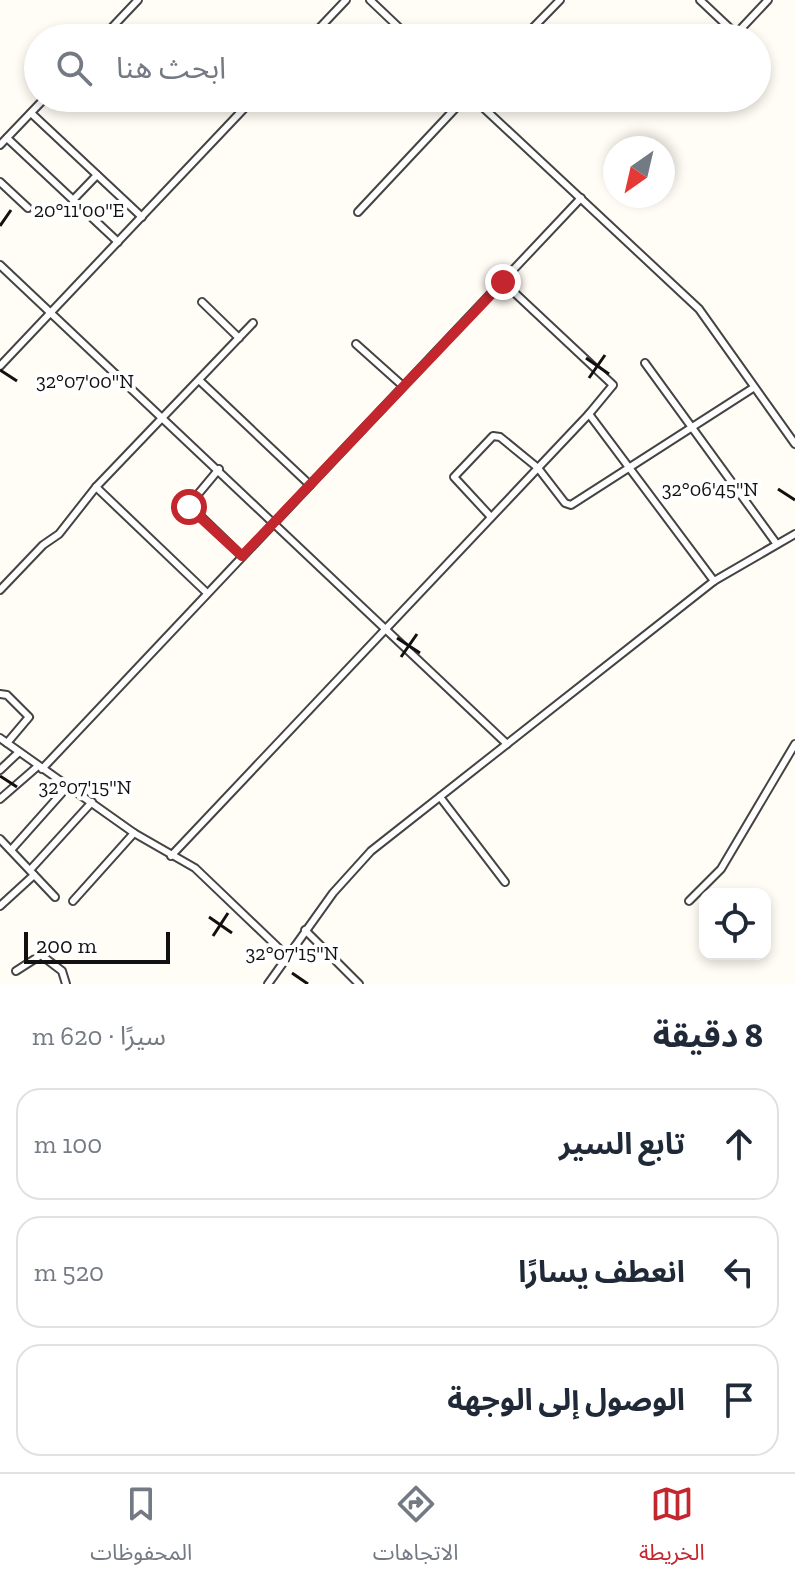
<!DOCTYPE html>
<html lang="ar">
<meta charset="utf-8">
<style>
:root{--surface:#fff;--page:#f2f2f3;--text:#1f2937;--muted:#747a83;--line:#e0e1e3;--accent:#c4262e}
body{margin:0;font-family:"Zilla Slab","Noto Sans Arabic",serif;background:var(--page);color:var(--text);direction:rtl}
.controls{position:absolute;right:24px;bottom:24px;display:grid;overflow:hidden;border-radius:16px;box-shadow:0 4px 12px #0003}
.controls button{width:72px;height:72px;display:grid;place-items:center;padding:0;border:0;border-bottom:2px solid var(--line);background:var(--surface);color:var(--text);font:40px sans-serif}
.compass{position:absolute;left:603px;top:136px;width:72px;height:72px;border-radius:50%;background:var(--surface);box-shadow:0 4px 12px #0003;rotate:214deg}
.scale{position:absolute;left:24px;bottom:20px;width:146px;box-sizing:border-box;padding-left:8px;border:4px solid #111;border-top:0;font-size:22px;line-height:28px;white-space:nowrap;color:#111;-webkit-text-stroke:6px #fff;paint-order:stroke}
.stop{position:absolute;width:24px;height:24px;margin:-18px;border:6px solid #c4262e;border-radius:50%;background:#fff}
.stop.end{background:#c4262e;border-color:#fff;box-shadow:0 2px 8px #0008}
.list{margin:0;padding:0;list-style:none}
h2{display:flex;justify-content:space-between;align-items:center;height:104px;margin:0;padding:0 32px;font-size:34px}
h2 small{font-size:26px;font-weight:400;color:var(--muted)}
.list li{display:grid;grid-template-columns:52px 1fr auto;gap:24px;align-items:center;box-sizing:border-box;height:112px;margin:0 16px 16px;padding:0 16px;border:2px solid var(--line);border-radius:24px}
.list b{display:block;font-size:30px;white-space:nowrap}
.list em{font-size:26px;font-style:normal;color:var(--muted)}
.icon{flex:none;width:44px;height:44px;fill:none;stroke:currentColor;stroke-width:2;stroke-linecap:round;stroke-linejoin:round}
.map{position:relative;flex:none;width:795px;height:984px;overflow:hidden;direction:ltr}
.search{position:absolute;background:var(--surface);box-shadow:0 4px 12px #0003;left:24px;right:24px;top:24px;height:88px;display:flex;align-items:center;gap:20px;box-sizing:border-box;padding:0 28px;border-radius:44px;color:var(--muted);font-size:30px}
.sheet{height:488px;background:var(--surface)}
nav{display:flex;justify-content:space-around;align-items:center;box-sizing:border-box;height:112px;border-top:2px solid var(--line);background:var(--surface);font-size:22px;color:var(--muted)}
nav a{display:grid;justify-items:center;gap:4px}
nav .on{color:var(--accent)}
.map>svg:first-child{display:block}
</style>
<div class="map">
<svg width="795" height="984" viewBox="0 0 795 984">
<rect width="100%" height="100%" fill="#fffdf5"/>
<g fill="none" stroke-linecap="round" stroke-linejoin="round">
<g stroke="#444" stroke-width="10">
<g id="minor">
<polyline points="370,0 410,38"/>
<polyline points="700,0 736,34 768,0"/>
<polyline points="102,38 138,0"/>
<polyline points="310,38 346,0"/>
<polyline points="523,38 560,0"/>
<polyline points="473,98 699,309 795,444"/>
<polyline points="31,113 142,217"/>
<polyline points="7,138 118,242"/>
<polyline points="0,145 45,98"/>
<polyline points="0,182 28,208"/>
<polyline points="73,200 97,175"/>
<polyline points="358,212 465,98"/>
<polyline points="0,265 507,744"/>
<polyline points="503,282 613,385 589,414"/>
<polyline points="202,302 239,338"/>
<polyline points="356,344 403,386"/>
<polyline points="645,363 776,543"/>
<polyline points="0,366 254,98"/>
<polyline points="199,380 310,485"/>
<polyline points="219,469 189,505 242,556"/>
<polyline points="96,487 207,593"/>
<polyline points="491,517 454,477 493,436 500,437 538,468 565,503 571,505 753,388"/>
<polyline points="0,590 43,545 59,534 96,487 253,323"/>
<polyline points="0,694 7,695 29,717 7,743"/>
<polyline points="0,738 134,833 195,868 287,956"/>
<polyline points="42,769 581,198"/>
<polyline points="0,770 18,753"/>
<polyline points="440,797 505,882"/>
<polyline points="0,799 38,766"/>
<polyline points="0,839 55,897"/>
<polyline points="11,850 68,786"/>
<polyline points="171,856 589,414 714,581"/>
<polyline points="30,870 92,802"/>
<polyline points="73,901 134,833"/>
<polyline points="689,901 721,869 795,744"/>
<polyline points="0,906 34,875"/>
<polyline points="305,930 359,984"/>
<polyline points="16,971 41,955 62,971 66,984"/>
<polyline points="268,984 333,893 371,851 714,581 795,534"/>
</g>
</g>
<use href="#minor" stroke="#fff" stroke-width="6"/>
</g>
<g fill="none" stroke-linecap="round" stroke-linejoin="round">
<polyline stroke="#c4262e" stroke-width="10" points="189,507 242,556 503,282"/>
</g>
<path fill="none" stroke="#111" stroke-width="3" d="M 0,226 L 11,210M 586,358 L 609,374M 0,370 L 17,381M 589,378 L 605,355M 778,489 L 795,500M 397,638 L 420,653M 401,657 L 417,634M 0,776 L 17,787M 209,917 L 232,933M 213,936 L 228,913M 292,973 L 308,984"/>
<g font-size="20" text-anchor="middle" fill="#111" stroke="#fff" stroke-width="8" stroke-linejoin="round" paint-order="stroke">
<text x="79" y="217">20°11'00"E</text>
<text x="85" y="388">32°07'00"N</text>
<text x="710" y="496">32°06'45"N</text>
<text x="85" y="794">32°07'15"N</text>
<text x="292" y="960">32°07'15"N</text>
</g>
</svg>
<div class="controls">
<button><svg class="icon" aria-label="locate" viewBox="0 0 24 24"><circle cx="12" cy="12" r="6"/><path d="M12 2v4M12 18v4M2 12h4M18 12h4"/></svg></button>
</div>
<svg class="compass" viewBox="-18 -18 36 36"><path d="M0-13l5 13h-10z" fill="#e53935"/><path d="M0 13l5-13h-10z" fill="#747a83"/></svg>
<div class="scale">200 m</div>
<div class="stop" style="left:189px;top:507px"></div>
<div class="stop end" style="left:503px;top:282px"></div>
<div class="search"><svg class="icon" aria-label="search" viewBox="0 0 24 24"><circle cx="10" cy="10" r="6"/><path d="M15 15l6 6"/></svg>ابحث هنا</div>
</div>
<section class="sheet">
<h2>8 دقيقة<small>سيرًا · 620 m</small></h2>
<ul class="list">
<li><svg class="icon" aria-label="ahead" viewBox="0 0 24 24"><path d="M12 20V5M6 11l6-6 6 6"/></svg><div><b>تابع السير</b></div><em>100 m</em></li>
<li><svg class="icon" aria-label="left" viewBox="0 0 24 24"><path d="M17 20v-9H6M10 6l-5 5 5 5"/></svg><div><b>انعطف يسارًا</b></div><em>520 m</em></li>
<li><svg class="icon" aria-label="arrive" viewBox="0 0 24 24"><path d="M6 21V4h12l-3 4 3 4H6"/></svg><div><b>الوصول إلى الوجهة</b></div></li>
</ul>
</section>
<nav>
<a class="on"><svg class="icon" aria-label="map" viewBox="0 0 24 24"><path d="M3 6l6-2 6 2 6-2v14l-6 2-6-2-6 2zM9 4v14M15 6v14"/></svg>الخريطة</a>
<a><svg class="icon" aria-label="directions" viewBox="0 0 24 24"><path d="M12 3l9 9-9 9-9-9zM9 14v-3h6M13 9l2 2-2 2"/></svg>الاتجاهات</a>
<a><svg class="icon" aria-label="saved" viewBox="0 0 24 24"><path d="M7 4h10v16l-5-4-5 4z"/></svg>المحفوظات</a>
</nav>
